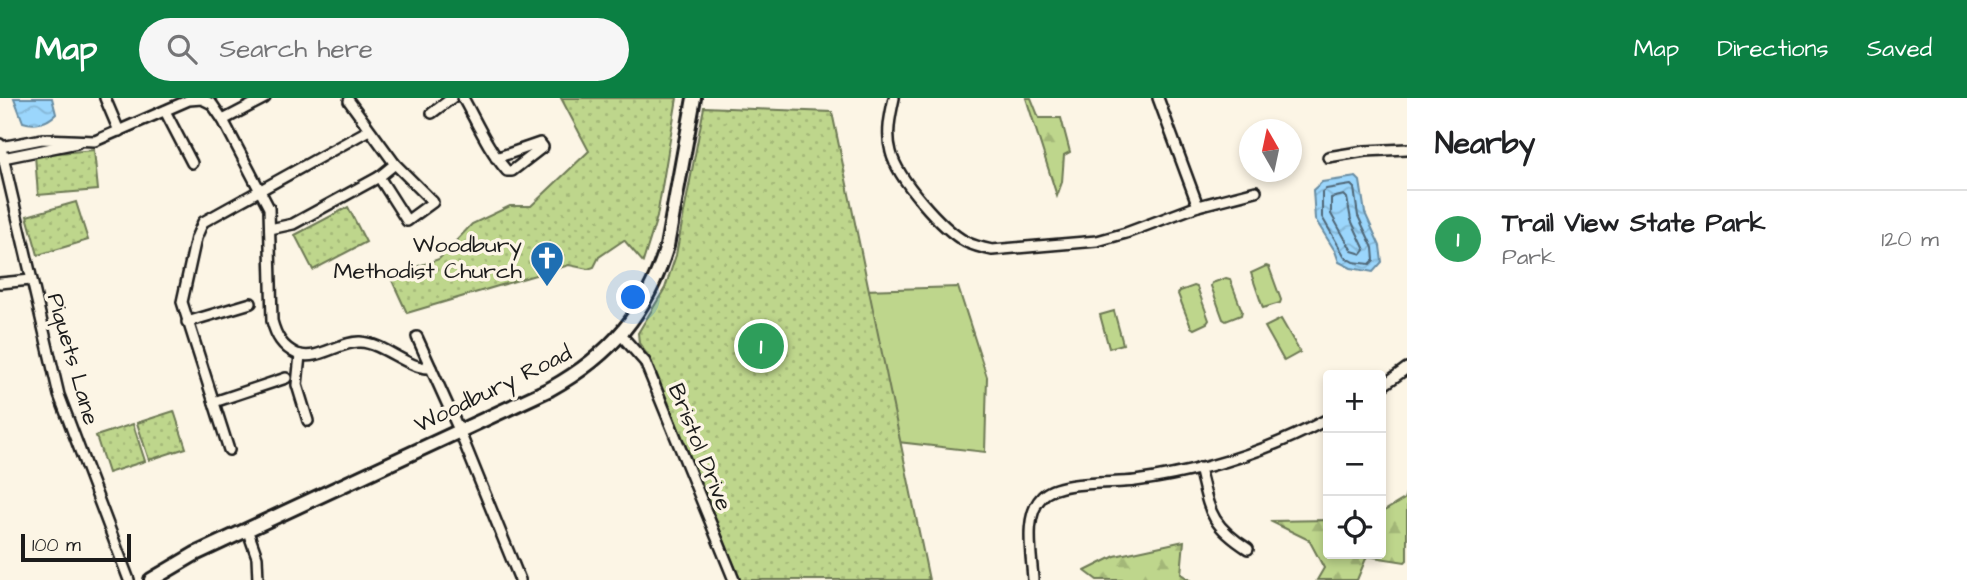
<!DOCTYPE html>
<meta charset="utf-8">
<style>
:root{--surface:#fff;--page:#f6f6f6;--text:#202124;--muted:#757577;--line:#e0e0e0;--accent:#0b8043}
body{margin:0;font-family:"Architects Daughter",sans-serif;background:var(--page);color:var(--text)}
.controls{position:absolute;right:21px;bottom:21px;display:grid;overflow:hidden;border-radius:7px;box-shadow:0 4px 10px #0003}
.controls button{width:63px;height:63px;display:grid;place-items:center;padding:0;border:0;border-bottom:2px solid var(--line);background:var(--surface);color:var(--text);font:35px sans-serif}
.compass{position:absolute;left:1239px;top:21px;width:63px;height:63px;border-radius:50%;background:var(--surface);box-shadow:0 4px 10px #0003;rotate:351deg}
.scale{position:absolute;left:21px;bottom:18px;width:110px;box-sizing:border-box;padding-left:7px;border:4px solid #1c1c1c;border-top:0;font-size:19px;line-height:24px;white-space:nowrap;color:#1c1c1c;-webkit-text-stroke:5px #fcf5e5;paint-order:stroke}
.you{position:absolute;left:634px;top:200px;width:24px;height:24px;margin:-18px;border:5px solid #fff;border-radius:50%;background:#1a73e8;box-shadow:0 0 0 10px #1a73e833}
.badge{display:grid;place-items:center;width:46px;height:46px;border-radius:50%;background:var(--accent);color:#fff;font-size:23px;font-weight:700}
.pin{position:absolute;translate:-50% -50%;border:4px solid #fff;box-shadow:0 2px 7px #0006}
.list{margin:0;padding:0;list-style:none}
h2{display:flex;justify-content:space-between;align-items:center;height:91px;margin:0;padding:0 28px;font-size:30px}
h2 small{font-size:23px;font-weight:400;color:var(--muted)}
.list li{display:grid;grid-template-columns:46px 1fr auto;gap:21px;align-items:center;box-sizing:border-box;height:98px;padding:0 28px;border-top:2px solid var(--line)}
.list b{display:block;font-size:26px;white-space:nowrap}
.list p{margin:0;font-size:23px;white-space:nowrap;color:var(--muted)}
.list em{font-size:23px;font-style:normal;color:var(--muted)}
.icon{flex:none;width:38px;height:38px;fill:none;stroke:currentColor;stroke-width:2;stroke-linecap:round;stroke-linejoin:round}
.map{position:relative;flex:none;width:1407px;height:482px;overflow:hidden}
header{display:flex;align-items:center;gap:42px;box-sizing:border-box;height:98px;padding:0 35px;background:var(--accent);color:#fff}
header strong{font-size:33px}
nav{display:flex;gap:38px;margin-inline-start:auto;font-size:24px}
.search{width:490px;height:63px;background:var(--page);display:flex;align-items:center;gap:18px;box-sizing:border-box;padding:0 24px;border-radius:38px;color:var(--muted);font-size:26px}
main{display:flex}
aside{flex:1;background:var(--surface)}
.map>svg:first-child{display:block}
</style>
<header>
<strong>Map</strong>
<div class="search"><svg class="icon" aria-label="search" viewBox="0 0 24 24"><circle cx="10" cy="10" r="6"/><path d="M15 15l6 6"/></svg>Search here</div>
<nav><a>Map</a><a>Directions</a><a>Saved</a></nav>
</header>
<main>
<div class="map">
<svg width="1407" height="482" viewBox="0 0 1407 482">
<defs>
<pattern id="forest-firs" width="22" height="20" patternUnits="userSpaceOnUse" patternTransform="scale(1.75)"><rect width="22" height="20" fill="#bed68c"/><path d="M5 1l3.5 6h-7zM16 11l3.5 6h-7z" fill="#a3b778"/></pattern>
<pattern id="park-dots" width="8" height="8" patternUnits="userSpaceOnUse" patternTransform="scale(1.75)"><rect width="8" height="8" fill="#bed68c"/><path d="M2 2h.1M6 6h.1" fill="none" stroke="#a3b778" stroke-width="1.8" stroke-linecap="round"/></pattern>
<pattern id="water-waves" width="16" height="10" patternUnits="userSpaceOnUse" patternTransform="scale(1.75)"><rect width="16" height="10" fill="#9bd6fc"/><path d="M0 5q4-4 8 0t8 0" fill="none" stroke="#85b7d7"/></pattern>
</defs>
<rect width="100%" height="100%" fill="#fcf5e5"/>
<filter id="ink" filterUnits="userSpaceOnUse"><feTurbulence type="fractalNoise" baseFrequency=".0143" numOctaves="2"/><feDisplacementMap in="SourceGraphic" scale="14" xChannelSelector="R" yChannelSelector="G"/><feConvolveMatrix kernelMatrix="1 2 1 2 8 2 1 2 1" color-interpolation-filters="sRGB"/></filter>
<g filter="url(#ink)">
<g fill="#bed68c" stroke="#6d7954" stroke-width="2">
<polygon points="1266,168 1269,169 1281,202 1280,205 1263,210 1251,175"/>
<polygon points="1226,180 1230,181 1242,213 1241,217 1226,223 1223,221 1211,188 1212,185"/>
<polygon points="1194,188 1197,189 1209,222 1207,225 1194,231 1191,229 1178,196 1180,193"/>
<polygon points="958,189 987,279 985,354 898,344 864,192"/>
<polygon points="1114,213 1123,246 1109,250 1100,217"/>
<polygon points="1281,221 1300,254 1284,263 1265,229"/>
</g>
<g fill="url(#forest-firs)" stroke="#6d7954" stroke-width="2">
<polygon points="1026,0 1031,0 1039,20 1061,20 1070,54 1064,57 1062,84 1057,98"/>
<polygon points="1407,392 1407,462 1405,464 1367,458 1357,482 1317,482 1324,470 1309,442 1270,423 1328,422 1328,456 1381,456 1381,415 1404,401"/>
<polygon points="1184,443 1181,476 1190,482 1097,482 1085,473 1115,458"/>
</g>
<g fill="url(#park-dots)" stroke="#6d7954" stroke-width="2">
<polygon points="561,0 677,0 657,119 643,164 624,142 599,159 594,169 588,171 569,167 407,215 390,178 439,161 472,126 510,108 531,108 589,53"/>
<polygon points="704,9 832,14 929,482 740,482 651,262 639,245 638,235 665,190 676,157"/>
<polygon points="94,52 98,92 38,97 35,57"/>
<polygon points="76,104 88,142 38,157 27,118"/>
<polygon points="348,109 366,144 313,172 295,137"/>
<polygon points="174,313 186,350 149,362 137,325"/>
<polygon points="133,326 145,363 108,375 96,338"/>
</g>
<g fill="url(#water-waves)" stroke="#688ca2" stroke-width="2">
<path d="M 14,0 L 52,0 L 56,16 C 47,25 35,28 23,24 Z"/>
<polygon points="1356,79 1360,83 1365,115 1380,148 1382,164 1373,174 1351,170 1339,164 1335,153 1315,121 1313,92 1322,84"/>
</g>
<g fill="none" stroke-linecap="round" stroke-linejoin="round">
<g stroke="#4f6676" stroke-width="2">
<polygon points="1351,87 1354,90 1358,118 1373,150 1374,162 1370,166 1353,164 1345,159 1322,119 1322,94 1326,91"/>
<polygon points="1344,97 1347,100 1351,122 1365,152 1362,156 1352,153 1331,116 1331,100"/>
</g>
<g stroke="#1c1c1c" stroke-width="14">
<g id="street">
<polyline points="105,0 119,33"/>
<path d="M 463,0 C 477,25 488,51 507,73 L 512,73 L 543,49 L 540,45 L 496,60"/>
<path d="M 894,0 C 890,18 886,36 891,54 C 897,80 942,131 966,144 C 974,148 983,150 992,152 L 1097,143 L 1126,135 L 1198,108 L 1256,93"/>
<polyline points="1158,0 1198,108"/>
<polyline points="349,3 395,66 433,104 407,123 379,79"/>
<polyline points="165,13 192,65"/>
<polyline points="432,15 452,0"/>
<polyline points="223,22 265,0"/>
<polyline points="0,46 59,297 129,482"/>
<path d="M 1,49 L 42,41 L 95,43 L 189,2 L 202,1 L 212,6 L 223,22 L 269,110 L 272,223 C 276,238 282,249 297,256 C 317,264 340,243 360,244 C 384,245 409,272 431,270 L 459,332 L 520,482"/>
<polyline points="1328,59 1365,53 1407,51"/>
<polyline points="3,60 77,45"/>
<polyline points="270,131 293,126 379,79 395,66"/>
<polyline points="0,185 31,182"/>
<polyline points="187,224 251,205"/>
<polyline points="621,237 645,264 734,482"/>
<polyline points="417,239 431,270"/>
<polyline points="300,257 297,287 308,323"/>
<polyline points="1381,289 1407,270"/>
<polyline points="214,304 286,280"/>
<polyline points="229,352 182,204 196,140 203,124 369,32"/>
<path d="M 1199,370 C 1210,413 1209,426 1248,451"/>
<polyline points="247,431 257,459 258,482"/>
<path d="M 1033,482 C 1032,458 1023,418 1042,399 C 1057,382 1112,386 1135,383 C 1202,374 1268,353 1328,321"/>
</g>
</g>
<g stroke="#1c1c1c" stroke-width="18">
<path id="secondary" d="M 151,482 L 195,456 L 550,291 C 611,257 647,215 667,148 L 694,0"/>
</g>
<use href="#street" stroke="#fcf5e5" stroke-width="9"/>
<use href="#secondary" stroke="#fcf5e5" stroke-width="12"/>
</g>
</g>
<defs>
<g id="church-pin" transform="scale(1.75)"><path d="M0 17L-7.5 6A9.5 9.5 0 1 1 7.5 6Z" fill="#1f6fb2" stroke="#fcf5e5"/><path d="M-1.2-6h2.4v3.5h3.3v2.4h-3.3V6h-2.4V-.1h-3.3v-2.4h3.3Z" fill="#fff"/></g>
</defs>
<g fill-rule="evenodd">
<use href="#church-pin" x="547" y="160"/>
</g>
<g text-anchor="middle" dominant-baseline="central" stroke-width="7" stroke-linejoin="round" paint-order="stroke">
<g font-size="23" fill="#1c1c1c" stroke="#fcf5e5" text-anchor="end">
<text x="522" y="147">Woodbury<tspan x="522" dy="26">Methodist Church</tspan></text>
</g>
<g font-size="23" fill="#1c1c1c" stroke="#fcf5e5">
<text transform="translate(73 261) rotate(74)">Piquets Lane</text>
<text transform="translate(493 291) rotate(-26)">Woodbury Road</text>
<text transform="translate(700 349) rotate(68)">Bristol Drive</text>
</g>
</g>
</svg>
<div class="controls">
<button>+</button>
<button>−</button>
<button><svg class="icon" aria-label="locate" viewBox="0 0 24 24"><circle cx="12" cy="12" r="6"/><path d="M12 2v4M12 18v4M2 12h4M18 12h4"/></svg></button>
</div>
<svg class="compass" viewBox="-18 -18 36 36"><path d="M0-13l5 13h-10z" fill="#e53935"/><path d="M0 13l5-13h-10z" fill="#757577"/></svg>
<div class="scale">100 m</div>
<div class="you"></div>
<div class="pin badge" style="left:761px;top:248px;background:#2e9e5b">1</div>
</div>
<aside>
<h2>Nearby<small></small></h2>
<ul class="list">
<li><span class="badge" style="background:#2e9e5b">1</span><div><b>Trail View State Park</b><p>Park</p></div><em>120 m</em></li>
</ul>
</aside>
</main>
